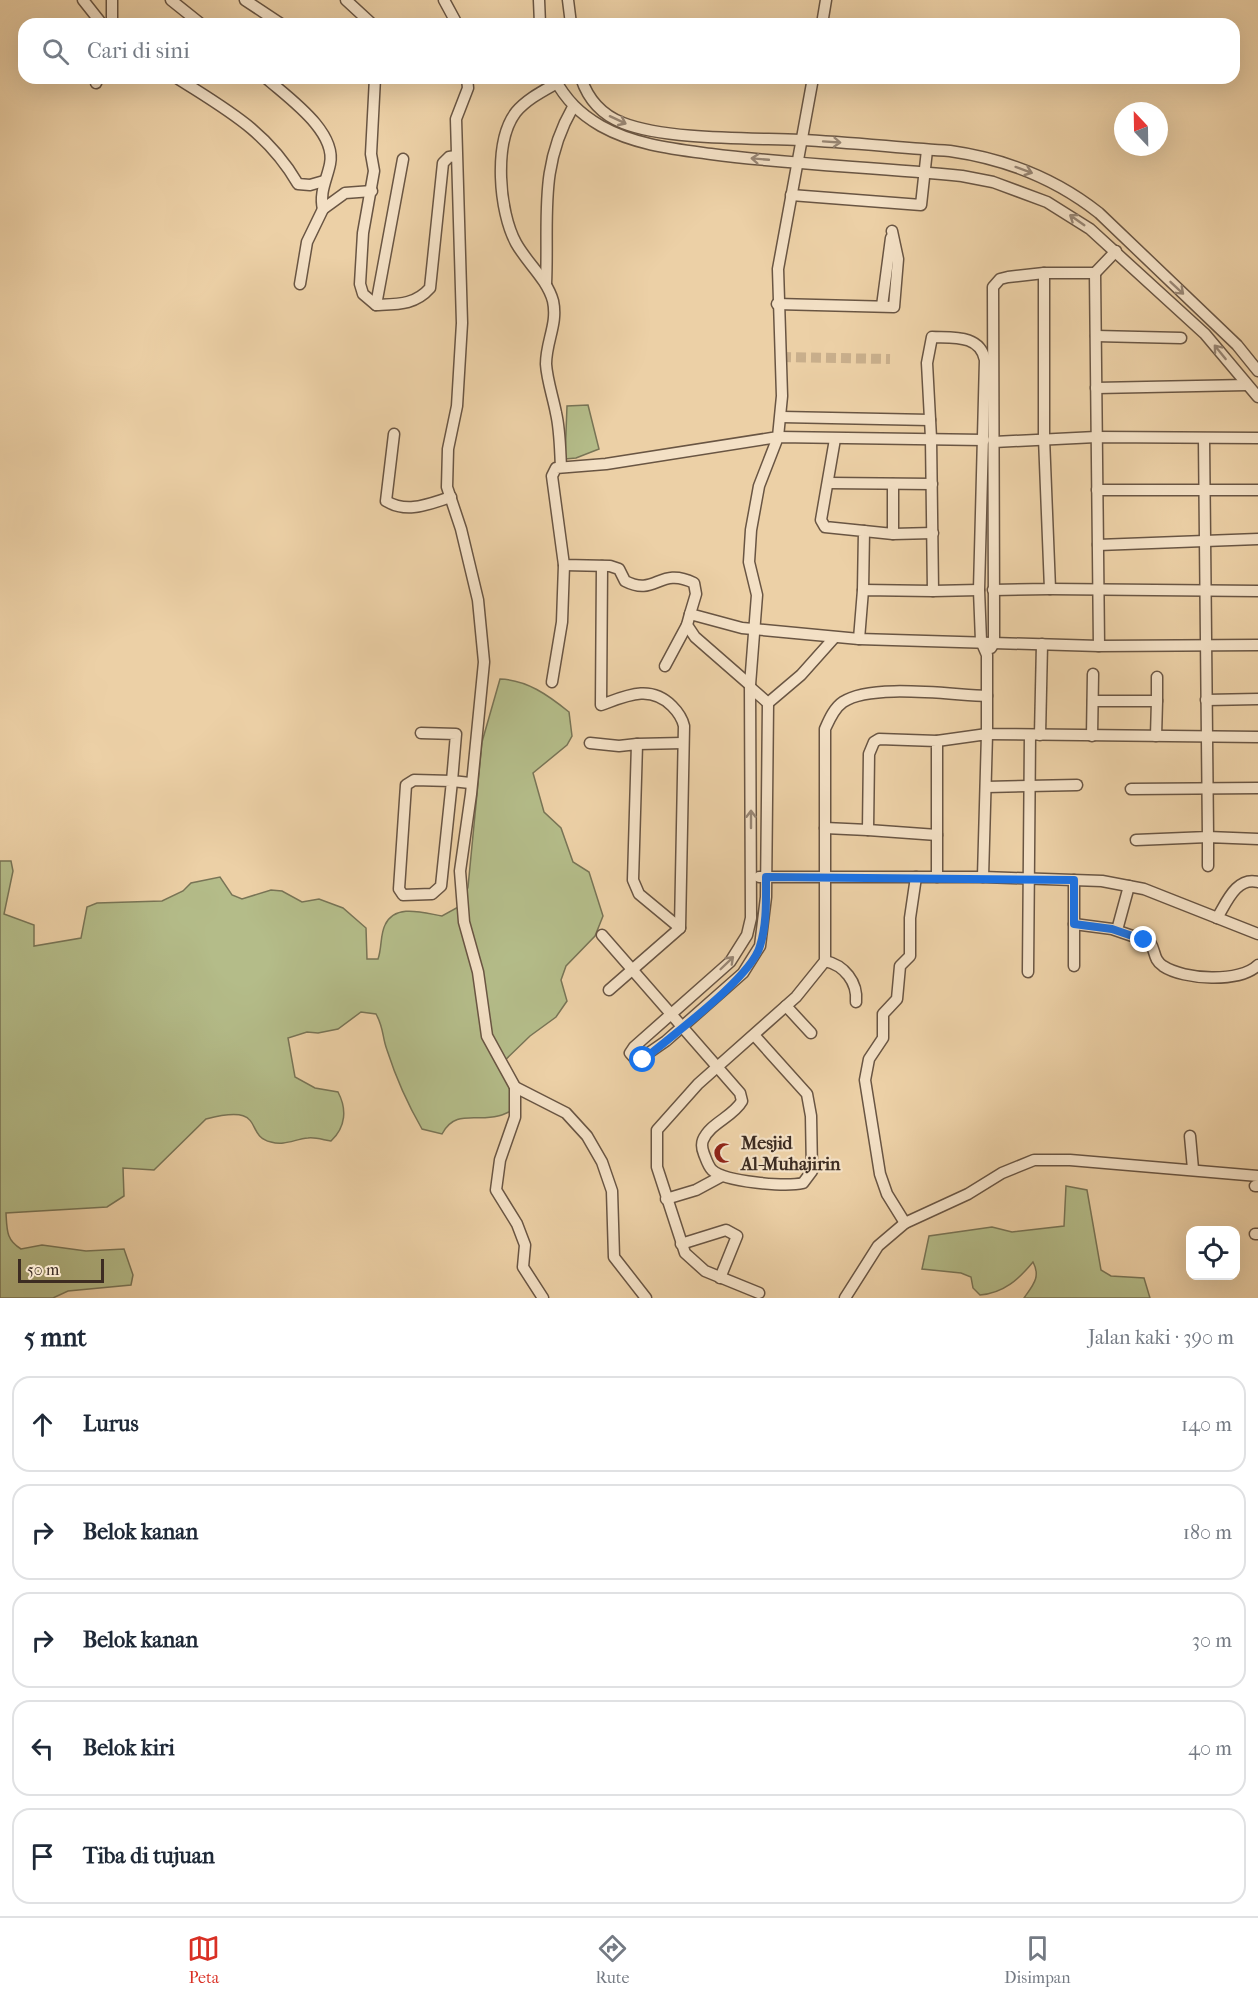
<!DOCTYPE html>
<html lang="id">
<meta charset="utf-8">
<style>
:root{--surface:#fff;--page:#f6f6f7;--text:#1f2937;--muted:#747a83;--line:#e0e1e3;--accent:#d93025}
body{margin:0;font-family:"IM FELL French Canon",serif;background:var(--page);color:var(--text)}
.controls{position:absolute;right:18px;bottom:18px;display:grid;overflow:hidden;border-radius:12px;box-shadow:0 6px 24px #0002}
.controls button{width:54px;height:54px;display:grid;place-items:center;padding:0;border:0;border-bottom:2px solid var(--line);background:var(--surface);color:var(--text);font:30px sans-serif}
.compass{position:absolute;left:1114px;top:102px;width:54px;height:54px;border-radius:50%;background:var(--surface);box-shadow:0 6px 24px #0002;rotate:338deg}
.scale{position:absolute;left:18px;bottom:15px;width:86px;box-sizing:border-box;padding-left:6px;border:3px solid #3d2c22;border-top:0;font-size:16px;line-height:21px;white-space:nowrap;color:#3d2c22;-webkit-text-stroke:4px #f3e0c5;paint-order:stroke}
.stop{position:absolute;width:18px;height:18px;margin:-14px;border:4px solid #1a73e8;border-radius:50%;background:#fff}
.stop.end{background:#1a73e8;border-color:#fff;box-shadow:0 2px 6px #0008}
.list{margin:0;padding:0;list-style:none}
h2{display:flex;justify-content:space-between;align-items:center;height:78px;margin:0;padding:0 24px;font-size:26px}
h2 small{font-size:20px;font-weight:400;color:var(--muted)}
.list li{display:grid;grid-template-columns:39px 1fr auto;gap:18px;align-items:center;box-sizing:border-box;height:96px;margin:0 12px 12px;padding:0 12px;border:2px solid var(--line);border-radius:18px}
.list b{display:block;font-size:22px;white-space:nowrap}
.list em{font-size:20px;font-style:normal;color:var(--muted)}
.icon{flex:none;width:33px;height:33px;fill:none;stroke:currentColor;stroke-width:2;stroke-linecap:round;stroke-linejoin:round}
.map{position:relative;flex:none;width:1258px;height:1298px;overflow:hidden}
.search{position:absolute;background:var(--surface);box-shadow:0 6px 24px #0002;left:18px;right:18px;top:18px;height:66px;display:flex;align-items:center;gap:15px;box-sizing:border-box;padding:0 21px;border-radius:18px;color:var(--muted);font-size:22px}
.sheet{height:618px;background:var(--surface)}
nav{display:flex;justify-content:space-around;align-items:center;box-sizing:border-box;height:84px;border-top:2px solid var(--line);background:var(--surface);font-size:16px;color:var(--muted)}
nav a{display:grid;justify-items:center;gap:3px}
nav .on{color:var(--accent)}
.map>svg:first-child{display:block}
</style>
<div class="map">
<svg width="1258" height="1298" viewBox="0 0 1258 1298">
<rect width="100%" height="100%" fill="#ecd0a6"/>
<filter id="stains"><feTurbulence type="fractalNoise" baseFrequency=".00333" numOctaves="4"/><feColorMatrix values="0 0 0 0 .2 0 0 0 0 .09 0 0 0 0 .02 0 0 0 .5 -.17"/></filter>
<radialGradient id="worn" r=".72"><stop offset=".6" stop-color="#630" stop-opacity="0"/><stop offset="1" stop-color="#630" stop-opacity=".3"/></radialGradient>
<g fill="#b4bc89" stroke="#787456" stroke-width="1.5">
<polygon points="588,405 599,449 576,458 565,459 567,406"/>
<path d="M 500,679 C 527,680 548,695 569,712 L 572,736 L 567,745 L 533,773 L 544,812 L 561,828 L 573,862 L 589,872 L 603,916 L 595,936 L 566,966 L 561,980 L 567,1001 L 556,1017 L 530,1036 L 500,1065 L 516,1089 L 516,1109 C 510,1111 504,1115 498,1116 C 476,1122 455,1109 442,1134 L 422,1129 C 407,1103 396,1078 387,1050 C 382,1037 384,1028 376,1014 L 361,1012 L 338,1029 L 318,1033 L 307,1032 L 288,1038 L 295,1077 L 315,1088 L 338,1092 C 347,1109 346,1127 331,1141 C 324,1140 315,1137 308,1138 C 295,1139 285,1146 271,1142 C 242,1135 269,1103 206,1119 L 154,1170 L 123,1168 L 124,1196 L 107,1207 L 6,1213 C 7,1230 6,1240 21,1249 L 42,1245 L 86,1251 L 124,1249 L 133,1275 L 131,1285 L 68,1291 L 53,1298 L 0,1298 L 0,861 L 11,861 L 13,871 L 4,914 L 34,925 L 34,946 L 81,938 L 87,907 L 97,903 L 162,901 L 183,891 L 191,883 L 220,877 L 232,895 L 242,899 L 271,890 L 282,891 L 302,902 L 319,899 L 343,908 L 366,928 L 367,959 L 378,959 C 382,948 380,935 385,925 C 395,903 424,913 442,916 L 462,905 L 468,887 L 482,742 Z"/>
<path d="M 1066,1186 L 1087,1190 L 1101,1270 L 1111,1276 L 1144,1278 L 1150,1298 L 1024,1298 C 1033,1285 1041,1277 1033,1262 C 1019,1279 1004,1293 980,1295 L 973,1288 L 971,1277 L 961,1273 L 922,1269 L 929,1236 L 992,1227 L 1012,1232 L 1064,1226 Z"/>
</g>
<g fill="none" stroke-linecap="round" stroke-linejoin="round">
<polyline stroke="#c9af8c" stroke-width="10" stroke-dasharray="10 5" stroke-linecap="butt" points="781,357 890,359"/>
<g stroke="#695543" stroke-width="13">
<g id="minor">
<polyline points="83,0 102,24"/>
<polyline points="171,0 201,24"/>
<polyline points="245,0 281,24"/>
<polyline points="346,0 372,24"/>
<polyline points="444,0 457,24"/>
<polyline points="539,0 540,24"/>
<polyline points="568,0 571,24"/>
<polyline points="112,24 112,0"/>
<polyline points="822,24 826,0"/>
<path d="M 177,78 C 227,110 267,131 298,184 L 310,185 L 324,181"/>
<path d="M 266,78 C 287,97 337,131 330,164 C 327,179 319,193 323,209 L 345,193 L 372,191"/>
<path d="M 375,78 L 371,154 L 374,171 L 363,233 L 360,284 L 363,294 L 376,305 C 398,304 415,305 430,288 L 443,163 L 449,157 L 456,156"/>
<polyline points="467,78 468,88 456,119 462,323 457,406 448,449 447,487 461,529 478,600 484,662 471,794 460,871 464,922 478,972 487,1036 515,1087 515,1117 500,1160 496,1190 517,1224 525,1245 523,1267 543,1298"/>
<path d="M 554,78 C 566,100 580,114 601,126 C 635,145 674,149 711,154 C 794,165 878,167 962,176 L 993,182 L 1047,202 L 1090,229 L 1205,334 L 1258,397"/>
<path d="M 581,78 C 588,99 602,115 623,123 C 666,140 752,138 800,140 C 850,142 900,148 950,151 C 1006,159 1055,178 1099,213 L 1237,345 L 1258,371"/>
<path d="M 813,78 L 778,269 L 782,396 L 778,437 L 606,464 L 556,468 L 552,476 L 564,565 L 610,566 L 619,569 L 625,581 C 656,597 659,566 694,583 L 696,594 L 690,614 L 742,628 L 859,639 L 1099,646 L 1258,645"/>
<polyline points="96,83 98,78"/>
<path d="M 557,83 C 543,91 527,99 516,112 C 493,142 499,212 516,243 C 527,263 547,279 553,301 C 558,324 546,341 546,364 C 547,380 553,397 556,413 C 560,430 560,449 561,467"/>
<polyline points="791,195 921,205 927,150"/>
<polyline points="1095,273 1116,251"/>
<polyline points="300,284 307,242 323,209"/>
<path d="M 546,284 C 549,218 538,168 573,107"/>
<polyline points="777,304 894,307 898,259 892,231"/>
<polyline points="376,305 403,159"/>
<polyline points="882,306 891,238"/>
<polyline points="1096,336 1181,338"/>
<polyline points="1096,388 1247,385"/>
<polyline points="782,417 930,420"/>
<path d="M 394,434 L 386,501 C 408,514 428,504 451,497"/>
<polyline points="835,439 821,520 825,527 864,531 863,590"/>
<polyline points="994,442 1096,437 1258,438"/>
<polyline points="829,483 932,484"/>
<polyline points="1097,490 1258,490"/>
<polyline points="864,531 893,534 893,484"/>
<polyline points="893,534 933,533"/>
<polyline points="1098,545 1258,539"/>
<path d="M 602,566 L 601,705 C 626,696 650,684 672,706 C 678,712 682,717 684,726 L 680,928 L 609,990"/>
<polyline points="1050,589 1258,591"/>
<polyline points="993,590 1050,589 1044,438 1044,273"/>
<polyline points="933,591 979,590"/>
<polyline points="690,614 687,625 695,637 750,685"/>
<polyline points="991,648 994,643 994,611 993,287 1000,279 1008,277 1044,273 1095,273 1099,646"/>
<polyline points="665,666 687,625"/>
<polyline points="552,682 562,622 564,565"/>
<polyline points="751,688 768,703 801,675 834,638"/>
<polyline points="987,696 987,734 1258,737"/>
<polyline points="1206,700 1258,699"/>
<polyline points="1093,701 1157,701 1157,677"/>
<polyline points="768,703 766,897 760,946 743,973 666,1041 637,1061 630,1053 634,1047 730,962 747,935 751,918 750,685 757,595 749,562 751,530 759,486 778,437 984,440"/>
<polyline points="421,733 456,734 452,781 470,783"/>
<polyline points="1040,735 1042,644"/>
<polyline points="1092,736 1093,674"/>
<polyline points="1156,736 1157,701"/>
<polyline points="937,741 987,734 983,877 1102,881 1144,889 1258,934"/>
<polyline points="590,743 619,746 637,744 633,880 639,894 680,928"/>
<polyline points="637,744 683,743"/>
<polygon points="414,780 452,781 441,886 432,894 403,895 399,889 406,785"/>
<polyline points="986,787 1077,785"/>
<polyline points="1131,789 1258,788"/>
<polyline points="825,828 868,830 869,754 874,742 879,739 937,741 937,877"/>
<polyline points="868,830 937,835"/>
<polyline points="1136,840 1208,837 1204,439"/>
<polyline points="1208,866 1208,837 1258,839"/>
<polyline points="759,877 983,877"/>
<polyline points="1074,880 1074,966"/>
<path d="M 1217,918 C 1226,904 1236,876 1258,882"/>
<path d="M 1074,924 L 1112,929 L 1150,942 C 1156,952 1153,959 1163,966 C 1184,980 1240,983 1258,965"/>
<polyline points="1117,930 1129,886"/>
<path d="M 602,935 L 740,1093 L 742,1101 C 733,1117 710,1123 703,1140 C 701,1145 702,1149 704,1154 C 706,1159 708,1166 712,1170 C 725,1182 786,1187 803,1183 L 812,1171 L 811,1116 L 807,1094 L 754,1035"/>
<path d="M 825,961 C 844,965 858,982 856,1002"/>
<polyline points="1028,972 1030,735"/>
<polyline points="786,1006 811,1033"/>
<polyline points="515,1087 566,1113 587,1136 602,1162 612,1191 614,1257 646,1298"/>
<polyline points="1190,1136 1193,1169"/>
<polyline points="1255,1186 1258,1186"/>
<polyline points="666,1199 696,1190 722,1176"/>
<polyline points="905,1223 887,1194 880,1174 865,1080 869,1059 883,1038 883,1014 897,999 900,966 910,956 910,918 916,877"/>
<polyline points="1255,1234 1258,1234"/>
<polyline points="681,1244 726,1230 737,1236 720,1278"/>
<path d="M 759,1293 L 705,1271 L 685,1253 L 657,1167 L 657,1130 L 698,1084 L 796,997 L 825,961 L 825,729 C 829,720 834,708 843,702 C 871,683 952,695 987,696 L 987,655 L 981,641 L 979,590 L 985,360 C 980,334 952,338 932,337 L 927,363 L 931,438 L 933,591 L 863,590 L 859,639"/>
<polyline points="845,1298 878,1246 905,1223 968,1194 1002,1173 1034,1160 1070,1160 1258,1176"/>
</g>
</g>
<use href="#minor" stroke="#f3e0c5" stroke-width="10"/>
</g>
<defs><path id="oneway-shaft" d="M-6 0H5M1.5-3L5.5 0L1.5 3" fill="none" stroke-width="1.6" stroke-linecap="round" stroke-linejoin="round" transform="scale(1.5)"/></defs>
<g stroke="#988674">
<use href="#oneway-shaft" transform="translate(618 120) rotate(25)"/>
<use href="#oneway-shaft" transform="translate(832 142) rotate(4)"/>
<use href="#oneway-shaft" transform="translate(760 159) rotate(-175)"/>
<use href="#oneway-shaft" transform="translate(1024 170) rotate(20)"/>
<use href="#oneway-shaft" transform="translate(1077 220) rotate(-145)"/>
<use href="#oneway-shaft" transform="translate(1177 288) rotate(43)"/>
<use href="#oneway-shaft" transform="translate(1220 352) rotate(-129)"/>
<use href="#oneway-shaft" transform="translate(751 819) rotate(-90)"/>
<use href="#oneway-shaft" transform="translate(727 963) rotate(-44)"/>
</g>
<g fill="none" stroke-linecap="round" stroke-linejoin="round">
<path stroke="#1a73e8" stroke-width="8" d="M 643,1060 C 671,1036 751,978 760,946 C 767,924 766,900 766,877 L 1074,880 L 1074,924 L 1112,929 L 1144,940"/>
</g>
<defs>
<g id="mosque-bare" transform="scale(1.62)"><path d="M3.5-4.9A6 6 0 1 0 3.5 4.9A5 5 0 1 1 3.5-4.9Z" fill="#8f2418" stroke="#f3e0c5" stroke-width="2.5" paint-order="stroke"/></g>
</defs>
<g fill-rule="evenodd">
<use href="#mosque-bare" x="724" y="1153"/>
</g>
<g text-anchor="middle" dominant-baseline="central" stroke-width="4.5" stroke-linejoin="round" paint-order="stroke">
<g font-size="18" font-weight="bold" fill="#3d2c22" stroke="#f3e0c5" text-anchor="start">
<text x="741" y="1143">Mesjid<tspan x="741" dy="21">Al-Muhajirin</tspan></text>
</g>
</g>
<rect width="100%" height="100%" filter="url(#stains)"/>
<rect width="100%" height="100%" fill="url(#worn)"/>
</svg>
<div class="controls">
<button><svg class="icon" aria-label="locate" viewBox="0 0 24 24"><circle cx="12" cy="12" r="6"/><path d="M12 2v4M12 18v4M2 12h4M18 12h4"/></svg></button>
</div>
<svg class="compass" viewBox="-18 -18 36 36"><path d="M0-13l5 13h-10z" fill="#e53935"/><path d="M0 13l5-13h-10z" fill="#747a83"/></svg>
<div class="scale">50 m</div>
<div class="stop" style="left:643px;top:1060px"></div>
<div class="stop end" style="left:1144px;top:940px"></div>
<div class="search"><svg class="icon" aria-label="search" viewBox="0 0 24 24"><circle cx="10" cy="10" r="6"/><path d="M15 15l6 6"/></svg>Cari di sini</div>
</div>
<section class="sheet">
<h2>5 mnt<small>Jalan kaki · 390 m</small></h2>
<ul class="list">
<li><svg class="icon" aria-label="ahead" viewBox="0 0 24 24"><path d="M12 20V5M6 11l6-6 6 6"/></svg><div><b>Lurus</b></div><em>140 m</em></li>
<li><svg class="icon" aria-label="right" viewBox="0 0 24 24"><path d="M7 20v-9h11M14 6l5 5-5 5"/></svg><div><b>Belok kanan</b></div><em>180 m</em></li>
<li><svg class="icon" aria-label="right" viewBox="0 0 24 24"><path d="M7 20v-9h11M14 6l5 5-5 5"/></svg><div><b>Belok kanan</b></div><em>30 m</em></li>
<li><svg class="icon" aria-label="left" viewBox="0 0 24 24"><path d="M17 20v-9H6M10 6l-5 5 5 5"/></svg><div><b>Belok kiri</b></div><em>40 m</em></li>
<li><svg class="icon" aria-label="arrive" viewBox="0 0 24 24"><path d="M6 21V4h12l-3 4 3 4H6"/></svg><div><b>Tiba di tujuan</b></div></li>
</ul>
</section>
<nav>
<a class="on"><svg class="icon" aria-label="map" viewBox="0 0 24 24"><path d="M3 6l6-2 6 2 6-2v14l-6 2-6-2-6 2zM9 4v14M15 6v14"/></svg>Peta</a>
<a><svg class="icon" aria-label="directions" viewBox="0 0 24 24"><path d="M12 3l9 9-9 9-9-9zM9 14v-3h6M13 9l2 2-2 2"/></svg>Rute</a>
<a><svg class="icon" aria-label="saved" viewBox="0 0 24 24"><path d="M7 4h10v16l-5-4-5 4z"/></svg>Disimpan</a>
</nav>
